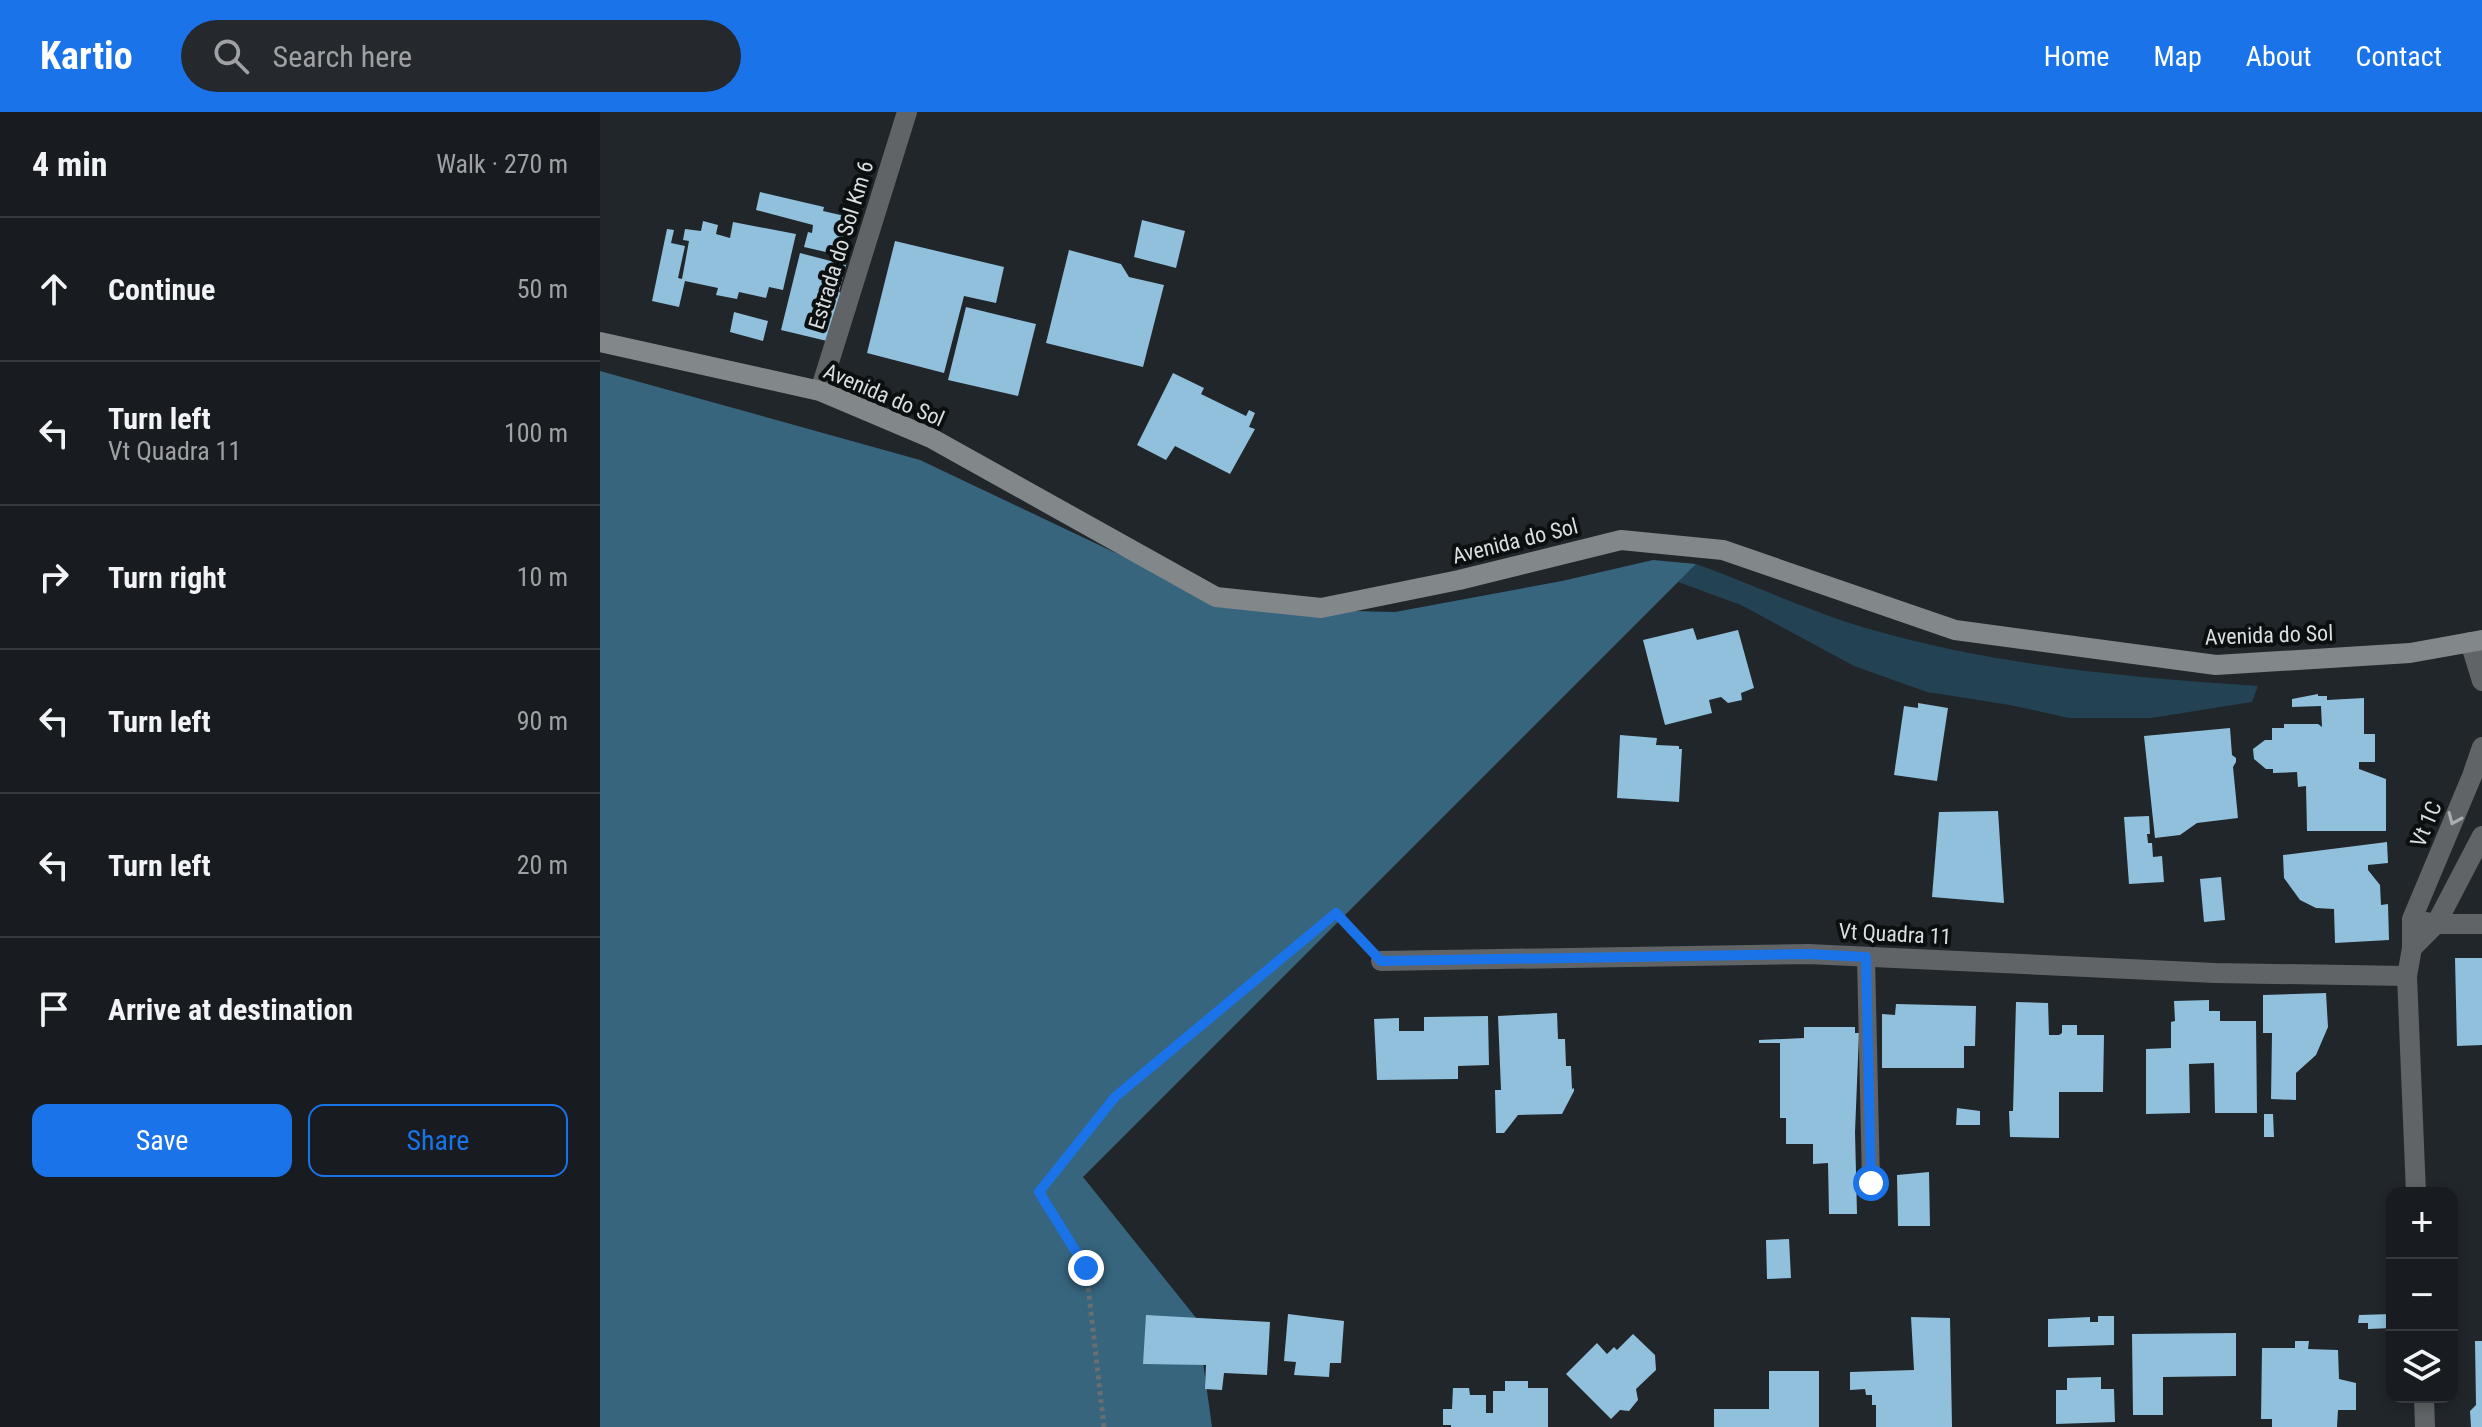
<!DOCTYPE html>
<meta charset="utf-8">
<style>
:root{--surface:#181c20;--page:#25292d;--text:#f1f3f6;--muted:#9fa1a5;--line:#363a3e;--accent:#1a73e8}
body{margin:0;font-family:"Roboto Condensed",sans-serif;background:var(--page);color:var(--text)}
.controls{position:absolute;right:24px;bottom:24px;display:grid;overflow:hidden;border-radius:16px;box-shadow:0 4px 12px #0003}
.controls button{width:72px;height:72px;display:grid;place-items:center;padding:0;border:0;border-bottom:2px solid var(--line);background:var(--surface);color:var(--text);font:40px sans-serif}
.stop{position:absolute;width:24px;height:24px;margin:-18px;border:6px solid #1a73e8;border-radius:50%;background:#fff}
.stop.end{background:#1a73e8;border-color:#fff;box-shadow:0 2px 8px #0008}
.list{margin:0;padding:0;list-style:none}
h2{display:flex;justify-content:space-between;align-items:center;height:104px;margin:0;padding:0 32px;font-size:34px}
h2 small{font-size:26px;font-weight:400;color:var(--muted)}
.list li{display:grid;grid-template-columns:52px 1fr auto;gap:24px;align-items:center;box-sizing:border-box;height:144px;padding:0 32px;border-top:2px solid var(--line)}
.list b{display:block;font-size:30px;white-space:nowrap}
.list p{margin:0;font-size:26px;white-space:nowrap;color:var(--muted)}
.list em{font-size:26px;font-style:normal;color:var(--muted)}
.actions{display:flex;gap:16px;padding:24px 32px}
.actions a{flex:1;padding:18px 0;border:2px solid var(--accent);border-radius:16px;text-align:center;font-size:28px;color:var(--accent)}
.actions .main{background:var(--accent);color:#fff}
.icon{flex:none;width:44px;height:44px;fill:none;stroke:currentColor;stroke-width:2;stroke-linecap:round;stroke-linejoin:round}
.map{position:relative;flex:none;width:1882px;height:1315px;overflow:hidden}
header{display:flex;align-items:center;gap:48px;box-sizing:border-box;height:112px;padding:0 40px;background:var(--accent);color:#fff}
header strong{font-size:38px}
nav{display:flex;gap:44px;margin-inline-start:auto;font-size:28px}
.search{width:560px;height:72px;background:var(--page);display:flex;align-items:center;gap:20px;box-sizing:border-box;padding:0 28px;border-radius:44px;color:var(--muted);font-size:30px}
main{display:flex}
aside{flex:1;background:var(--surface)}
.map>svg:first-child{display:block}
</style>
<header>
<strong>Kartio</strong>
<div class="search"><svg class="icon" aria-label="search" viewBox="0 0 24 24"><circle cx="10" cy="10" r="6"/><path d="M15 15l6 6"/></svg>Search here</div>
<nav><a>Home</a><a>Map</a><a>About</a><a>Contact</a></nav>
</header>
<main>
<aside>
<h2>4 min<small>Walk · 270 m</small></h2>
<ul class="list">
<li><svg class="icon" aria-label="ahead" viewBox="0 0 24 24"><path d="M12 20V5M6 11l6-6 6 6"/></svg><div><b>Continue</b></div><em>50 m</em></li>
<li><svg class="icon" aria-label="left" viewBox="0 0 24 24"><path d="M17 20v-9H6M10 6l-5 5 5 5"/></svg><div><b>Turn left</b><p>Vt Quadra 11</p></div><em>100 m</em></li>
<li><svg class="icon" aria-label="right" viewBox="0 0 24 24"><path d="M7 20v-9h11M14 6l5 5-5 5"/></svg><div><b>Turn right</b></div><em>10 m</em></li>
<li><svg class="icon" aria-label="left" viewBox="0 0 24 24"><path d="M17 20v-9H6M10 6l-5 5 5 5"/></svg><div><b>Turn left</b></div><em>90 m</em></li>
<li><svg class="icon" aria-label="left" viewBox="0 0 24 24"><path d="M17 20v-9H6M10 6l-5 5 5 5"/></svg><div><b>Turn left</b></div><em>20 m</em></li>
<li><svg class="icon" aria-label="arrive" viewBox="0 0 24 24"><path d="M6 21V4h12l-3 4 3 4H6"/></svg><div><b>Arrive at destination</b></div></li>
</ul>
<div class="actions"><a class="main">Save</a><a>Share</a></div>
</aside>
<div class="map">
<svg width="1882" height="1315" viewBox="0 0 1882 1315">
<rect width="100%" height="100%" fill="#20262a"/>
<path fill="#234354" d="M 1096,452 C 1155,473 1212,501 1273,518 C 1398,554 1529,565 1658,574 L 1652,590 L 1551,606 L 1469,606 L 1410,593 L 1327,580 L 1254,554 L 1141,493 L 1078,470 Z"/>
<polygon fill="#37657e" points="0,259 320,348 632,496 795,500 962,469 1053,448 1096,452 483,1065 597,1207 612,1315 0,1315"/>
<g fill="#90c0dc">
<polygon points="160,80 224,95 223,99 249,105 239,143 204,135 208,120 212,121 213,113 156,98"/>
<polygon points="542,108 585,119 576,156 534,145"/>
<polygon points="103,109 118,113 116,122 130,126 133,110 196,122 183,178 169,175 166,186 139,180 137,187 116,183 118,176 85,169 79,195 52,189 67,117 74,118 71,131 85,134 78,166 82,167 89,129 83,128 85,117 101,119"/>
<polygon points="295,129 404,155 396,191 364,184 344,261 267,241"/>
<polygon points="469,138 521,152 529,165 564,173 543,255 446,231"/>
<polygon points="200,141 246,153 239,180 243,181 227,229 181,218"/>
<polygon points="366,195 436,212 418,284 348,268"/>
<polygon points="134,200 168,209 163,229 130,220"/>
<polygon points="573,261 604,276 601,282 646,304 649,298 655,301 649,315 655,317 630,362 575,334 566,348 537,333"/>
<polygon points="1093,516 1097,528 1138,518 1154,576 1141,581 1142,588 1128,591 1121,585 1109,588 1112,601 1065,613 1043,528"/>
<polygon points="1718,582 1718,584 1727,584 1727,588 1764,586 1764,622 1775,622 1775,650 1759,650 1759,657 1786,667 1786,719 1707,719 1706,674 1698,675 1697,660 1673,661 1673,657 1666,657 1654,647 1653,637 1665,628 1672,628 1672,616 1684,616 1684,612 1718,612 1722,615 1721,594 1692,595 1692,587"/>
<polygon points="1318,591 1348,596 1337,669 1294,663 1304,594 1318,596"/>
<polygon points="1630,616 1632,643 1636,646 1636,650 1633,655 1638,706 1597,711 1580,723 1555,726 1544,624"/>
<polygon points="1020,623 1057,626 1056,633 1079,634 1079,637 1082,637 1079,690 1017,686"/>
<polygon points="1398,699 1404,791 1332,785 1339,700"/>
<polygon points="1549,704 1550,722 1547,722 1548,731 1552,731 1553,745 1562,744 1564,770 1529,772 1524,705"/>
<polygon points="1787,730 1788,751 1768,753 1768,758 1780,773 1781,793 1788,792 1789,828 1735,831 1734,797 1716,796 1700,788 1684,766 1683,743"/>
<polygon points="1621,765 1625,808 1604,810 1600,767"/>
<polygon points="1855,846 1882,846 1882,933 1857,934"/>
<polygon points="1726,881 1728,915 1716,943 1696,961 1696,988 1671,987 1672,921 1663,921 1663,883"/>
<polygon points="1609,888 1609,899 1620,899 1620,909 1656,909 1657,1001 1615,1001 1614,951 1589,952 1590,1001 1546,1002 1546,937 1571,936 1571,910 1575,909 1574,889"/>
<polygon points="1416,890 1448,891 1449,923 1459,923 1462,921 1462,913 1477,913 1477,923 1504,923 1503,980 1459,980 1459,1026 1410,1025 1409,999 1413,999"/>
<polygon points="1296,892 1376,894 1375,934 1364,934 1364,956 1282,956 1282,902 1295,903"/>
<polygon points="957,901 958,927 965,927 966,954 971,954 972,977 974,976 974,979 962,1002 918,1003 904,1021 896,1021 895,978 901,978 898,904"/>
<polygon points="888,904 889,953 858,954 858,967 777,968 774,907 799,906 799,919 824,919 824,905"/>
<polygon points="1204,915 1255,915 1255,921 1259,921 1255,1020 1257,1102 1229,1102 1228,1051 1213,1052 1213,1032 1186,1032 1186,1006 1180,1006 1180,931 1159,931 1159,928 1204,926"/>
<polygon points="1357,996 1380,999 1380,1013 1356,1013"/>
<polygon points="1664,1002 1673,1002 1674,1025 1664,1025"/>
<polygon points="1329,1060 1330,1114 1298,1114 1297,1063"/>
<polygon points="1189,1127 1191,1166 1167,1167 1166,1128"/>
<polygon points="688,1202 744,1209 741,1251 730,1251 729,1265 694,1263 696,1250 684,1249"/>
<polygon points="1792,1202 1792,1216 1768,1217 1768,1211 1758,1211 1759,1203"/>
<polygon points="546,1203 670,1210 667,1263 624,1261 622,1278 605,1277 606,1253 543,1252"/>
<polygon points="1498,1204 1514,1204 1514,1233 1448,1235 1448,1207 1490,1205 1490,1210 1498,1210"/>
<polygon points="1311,1205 1350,1206 1352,1315 1276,1315 1276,1293 1272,1293 1272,1283 1266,1283 1265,1277 1250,1278 1250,1260 1314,1258"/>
<polygon points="1636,1221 1636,1264 1563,1265 1563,1303 1533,1303 1532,1222"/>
<polygon points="1033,1222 1055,1243 1056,1258 1036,1277 1038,1288 1029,1299 1020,1298 1011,1307 966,1262 997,1231 1007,1242 1014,1235 1017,1238"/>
<polygon points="1695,1229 1709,1229 1708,1237 1738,1238 1739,1267 1756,1271 1756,1298 1738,1298 1737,1315 1672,1315 1672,1307 1661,1307 1662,1236 1695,1236"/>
<polygon points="1875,1229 1882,1229 1882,1315 1871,1315 1870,1299 1876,1293"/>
<polygon points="1169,1259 1219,1259 1219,1315 1114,1315 1114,1297 1169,1297"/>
<polygon points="1501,1265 1501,1277 1514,1277 1515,1310 1456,1312 1456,1278 1467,1278 1467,1266"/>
<polygon points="905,1269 928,1269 928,1276 948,1276 948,1315 851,1315 851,1313 843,1313 843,1297 852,1297 853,1276 869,1276 870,1283 886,1283 886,1301 893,1301 893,1279 905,1279"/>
</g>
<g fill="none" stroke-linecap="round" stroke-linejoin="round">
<polyline stroke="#696e72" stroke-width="5" stroke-dasharray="4 4" stroke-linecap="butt" points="504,1315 486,1156 439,1080 515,985 736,801 766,833"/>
<polyline stroke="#606466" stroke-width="18" points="1266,845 1271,1071"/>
<g stroke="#606466" stroke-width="20">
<polyline points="220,279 307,0"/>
<polyline points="1870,530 1882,569"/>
<polyline points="1826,810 1836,812 1882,812"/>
<polyline points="1812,836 1836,812 1882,724"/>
<polyline points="781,849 1208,842 1615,861 1807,864"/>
<polyline points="1816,1081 1807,864 1812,836 1812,807 1872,664 1882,635"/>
<polyline points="1824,1285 1825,1315"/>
</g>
<polyline stroke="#82878a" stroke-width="20" points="0,230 220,279 331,326 616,485 721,496 859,468 1021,428 1123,438 1355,518 1616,553 1810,541 1882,528"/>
</g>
<defs><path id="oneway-chevron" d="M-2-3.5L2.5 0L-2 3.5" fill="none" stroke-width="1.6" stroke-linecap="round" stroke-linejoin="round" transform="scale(2)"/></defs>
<use stroke="#a9adb0" href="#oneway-chevron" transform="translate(1854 707) rotate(113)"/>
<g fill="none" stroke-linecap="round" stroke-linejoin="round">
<polyline stroke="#1a73e8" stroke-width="10" points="486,1156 439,1080 515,985 736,801 781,849 1208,842 1266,845 1271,1071"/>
</g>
<g text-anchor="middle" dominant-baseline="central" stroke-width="8" stroke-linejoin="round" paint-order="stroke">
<g font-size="22" fill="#dadee1" stroke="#0c0f10">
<text transform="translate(241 133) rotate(-73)">Estrada do Sol Km 6</text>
<text transform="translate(284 283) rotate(23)">Avenida do Sol</text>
<text transform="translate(915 429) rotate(-14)">Avenida do Sol</text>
<text transform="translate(1669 523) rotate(-2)">Avenida do Sol</text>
<text transform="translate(1826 712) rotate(-67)">Vt 1C</text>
<text transform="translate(1295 822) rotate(3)">Vt Quadra 11</text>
</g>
</g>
</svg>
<div class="controls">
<button>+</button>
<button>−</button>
<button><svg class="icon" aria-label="layers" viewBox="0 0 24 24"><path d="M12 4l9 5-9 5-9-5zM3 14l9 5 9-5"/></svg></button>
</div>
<div class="stop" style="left:1271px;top:1071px"></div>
<div class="stop end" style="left:486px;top:1156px"></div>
</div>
</main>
